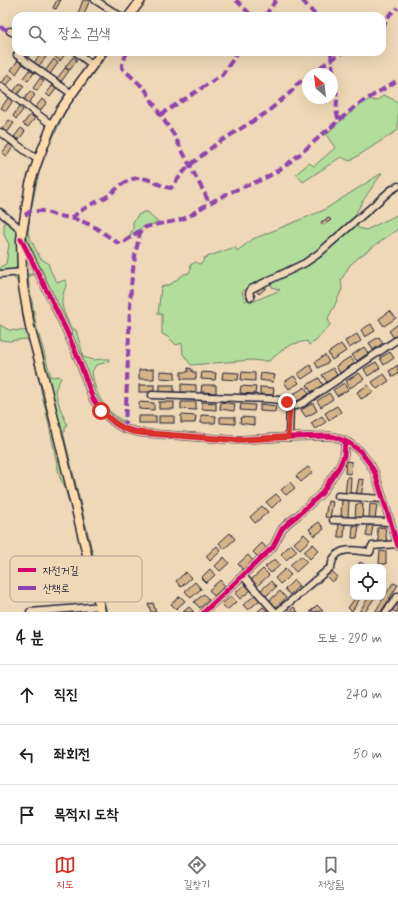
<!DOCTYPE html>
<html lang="ko">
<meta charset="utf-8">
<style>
:root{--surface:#fff;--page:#f2f2f2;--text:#202124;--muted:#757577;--line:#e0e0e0;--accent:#d93025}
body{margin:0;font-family:Mynerve,"Poor Story",sans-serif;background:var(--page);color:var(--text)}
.controls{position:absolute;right:12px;bottom:12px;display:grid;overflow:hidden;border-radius:8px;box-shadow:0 4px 16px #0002}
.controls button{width:36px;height:36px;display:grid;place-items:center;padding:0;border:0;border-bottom:1px solid var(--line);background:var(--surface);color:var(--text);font:20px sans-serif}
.compass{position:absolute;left:302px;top:68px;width:36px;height:36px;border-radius:50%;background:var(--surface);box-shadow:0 4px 16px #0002;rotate:332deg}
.stop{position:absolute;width:12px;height:12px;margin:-9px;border:3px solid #d93025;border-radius:50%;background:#fff}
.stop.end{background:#d93025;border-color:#fff;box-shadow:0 1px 4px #0008}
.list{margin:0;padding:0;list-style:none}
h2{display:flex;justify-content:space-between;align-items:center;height:52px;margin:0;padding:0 16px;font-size:17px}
h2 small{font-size:13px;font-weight:400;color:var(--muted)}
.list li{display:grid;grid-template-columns:26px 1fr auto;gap:12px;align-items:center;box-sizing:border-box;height:60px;padding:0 16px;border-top:1px solid var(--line)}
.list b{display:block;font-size:15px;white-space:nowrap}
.list em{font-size:13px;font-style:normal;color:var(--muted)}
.icon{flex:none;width:22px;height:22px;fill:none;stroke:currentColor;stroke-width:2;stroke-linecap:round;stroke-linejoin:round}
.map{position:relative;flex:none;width:398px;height:612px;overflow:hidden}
.search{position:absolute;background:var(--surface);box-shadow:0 4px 16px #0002;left:12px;right:12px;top:12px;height:44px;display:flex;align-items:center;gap:10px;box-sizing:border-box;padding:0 14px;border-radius:12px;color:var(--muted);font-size:15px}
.sheet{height:232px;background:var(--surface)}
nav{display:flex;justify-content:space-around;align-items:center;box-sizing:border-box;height:56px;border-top:1px solid var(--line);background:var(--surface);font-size:11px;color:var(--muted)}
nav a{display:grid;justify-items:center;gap:2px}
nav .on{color:var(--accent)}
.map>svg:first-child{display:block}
</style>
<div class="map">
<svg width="398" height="612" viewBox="0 0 398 612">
<rect width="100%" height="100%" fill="#eed8b7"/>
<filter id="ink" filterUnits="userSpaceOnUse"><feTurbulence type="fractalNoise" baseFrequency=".025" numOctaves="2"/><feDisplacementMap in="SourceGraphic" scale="8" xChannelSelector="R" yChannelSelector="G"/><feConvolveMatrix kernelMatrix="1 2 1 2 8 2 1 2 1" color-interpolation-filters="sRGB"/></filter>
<g filter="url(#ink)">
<g fill="#b2dd9a" stroke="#6a806a">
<polygon points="104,52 109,52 67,108 58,127 44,157 38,176 31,210 28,212 33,182 53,127"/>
<polygon points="384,95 398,102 398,130 350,161 341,157 303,182 296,174 309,163 314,166 335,148 326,134 330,132 331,129 357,107 370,99 376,101"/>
<polygon points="382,173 364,199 356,213 356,219 333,239 312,256 281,270 246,288 242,292 245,301 249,299 252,302 280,290 272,287 271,282 305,266 319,256 357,223 358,228 366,230 395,216 398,213 398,229 359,257 350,265 341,280 342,289 334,307 328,318 330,325 316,341 309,345 307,341 293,344 285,348 269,361 261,361 251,360 191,365 183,354 182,343 176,345 168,337 162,334 162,314 158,314 161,287 171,284 184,274 189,273 191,269 190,265 196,262 199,264 203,262 204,258 235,247 237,251 253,239 324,210 344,197"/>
<path d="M 143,212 L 148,212 L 155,220 L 161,223 C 143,226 142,226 128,239 L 133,229 L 133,222 L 137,216 Z"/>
<path d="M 30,213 L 28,233 L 29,236 L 40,258 L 48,263 L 51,272 L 57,282 L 59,282 L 65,280 C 68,286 64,289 63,295 C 59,306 67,318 71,328 L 76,330 C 78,339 82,348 83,357 L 94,360 L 101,359 L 109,359 L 108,362 L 96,365 L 92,372 C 95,394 103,409 123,421 L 125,420 L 123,426 C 116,422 107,415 102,408 C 93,395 85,371 80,356 L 27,238 L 26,234 L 28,215 Z"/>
<path d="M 6,220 L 11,224 L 18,233 L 19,265 C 13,271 8,271 0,272 L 0,267 L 6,264 L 9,244 L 4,235 L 4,224 Z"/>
<polygon points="30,274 34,274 29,276 28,278 36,325 51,377 53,377 59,376 61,378 55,390 60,408 67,424 65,428 65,432 63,432 107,612 104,612 37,340 25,277 26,275"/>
<polygon points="13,276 17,278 19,281 97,605 94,605 74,519 64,485 60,478 58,469 49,425 30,342 26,339 9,341 0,340 0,325 9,330 24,331 26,330 23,318 19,288 18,283"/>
</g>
<g fill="#d6b48a" stroke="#22223b">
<polygon points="57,0 61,0 56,9 53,8"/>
<polygon points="83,0 90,0 83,16 77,16"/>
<polygon points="24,52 32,52 27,59 22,55"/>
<polygon points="59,52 67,52 60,61 55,57"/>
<polygon points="41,54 46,57 38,67 33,64"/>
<polygon points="73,57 77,60 70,70 65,67"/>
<polygon points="19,59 24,62 16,74 11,70"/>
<polygon points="54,59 58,63 50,74 45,71"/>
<polygon points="65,68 69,71 60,83 56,80"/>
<polygon points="29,70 34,73 28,81 23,78"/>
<polygon points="8,74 13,78 6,86 2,83"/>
<polygon points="40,78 44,81 37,91 33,88"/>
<polygon points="20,83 24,86 17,95 13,92"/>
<polygon points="52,86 56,89 50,97 46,94"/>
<polygon points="30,91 35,95 28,104 23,101"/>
<polygon points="8,98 12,102 6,111 1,108"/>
<polygon points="42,99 47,102 39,112 34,109"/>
<polygon points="19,107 23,110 16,119 13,116"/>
<polygon points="30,115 35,118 28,127 23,124"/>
<polygon points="9,120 14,123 7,133 1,130"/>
<polygon points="21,128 25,131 19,140 14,137"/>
<polygon points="9,144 13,147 7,156 2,153"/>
<polygon points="329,218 331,220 323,225 321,222"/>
<polygon points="263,284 266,288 259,294 256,290"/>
<polygon points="390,311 396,318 384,326 379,319"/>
<polygon points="371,324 375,331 365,337 361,330"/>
<polygon points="398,324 398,334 394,338 389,331"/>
<polygon points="357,334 361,341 349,348 345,341"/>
<polygon points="379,337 383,343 373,350 369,343"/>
<polygon points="341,344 346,351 332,360 328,353"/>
<polygon points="364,347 368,353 357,361 352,355"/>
<polygon points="390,352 394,358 384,365 380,358"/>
<polygon points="325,355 329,362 318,368 315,362"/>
<polygon points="350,357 355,363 340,373 336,366"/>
<polygon points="376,362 380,368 368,376 364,369"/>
<polygon points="310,365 314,371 302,379 298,374"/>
<polygon points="398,365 398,374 393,377 389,371"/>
<polygon points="188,368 192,369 192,372 196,372 196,379 181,379 181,372 188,372"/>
<polygon points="333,368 337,375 327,382 322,375"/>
<polygon points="154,369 154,379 139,379 139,370"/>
<polygon points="160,371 175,372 175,379 160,378"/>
<polygon points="202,372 216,373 215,380 201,379"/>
<polygon points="223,372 239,373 238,380 222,379"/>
<polygon points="242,372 255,373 255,381 241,380"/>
<polygon points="261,373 275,375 273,382 260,380"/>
<polygon points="359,373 364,379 350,388 346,381"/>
<polygon points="384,374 389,381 377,389 372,382"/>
<polygon points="294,376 299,383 289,389 284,382"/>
<polygon points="319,378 323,385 311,392 307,385"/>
<polygon points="344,383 348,390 337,396 333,390"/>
<polygon points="181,384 196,385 196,393 181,392"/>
<rect x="139" y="385" width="15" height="7"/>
<rect x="160" y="385" width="14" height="7"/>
<polygon points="202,385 216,385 216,393 201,392"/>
<polygon points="368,385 373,392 361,399 357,392"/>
<polygon points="241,386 256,387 255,394 240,393"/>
<polygon points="260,387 274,388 273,395 260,394"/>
<polygon points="305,387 309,394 296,402 292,395"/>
<polygon points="329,393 333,399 321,407 317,401"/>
<polygon points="139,402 154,403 154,410 139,409"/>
<rect x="159" y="402" width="15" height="7"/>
<polygon points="181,402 196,402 196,410 181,409"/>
<polygon points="202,402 216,403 216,410 202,409"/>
<polygon points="221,402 235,404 234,411 220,409"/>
<polygon points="313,403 317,411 306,417 301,410"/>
<polygon points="241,404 255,405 254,411 240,410"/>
<polygon points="260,404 276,406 275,412 260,411"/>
<polygon points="337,406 341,412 329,420 325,413"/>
<polygon points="181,415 196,416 195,423 181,423"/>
<polygon points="201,415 216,416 215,423 201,423"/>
<rect x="138" y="416" width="18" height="7"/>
<rect x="159" y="416" width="15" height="7"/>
<polygon points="322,416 326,422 315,429 311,423"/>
<polygon points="220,417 235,417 235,424 220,423"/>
<polygon points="241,417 254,418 254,425 240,423"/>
<polygon points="346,461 352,462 351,474 345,473"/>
<polygon points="308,467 313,472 301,482 296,476"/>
<polygon points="347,477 351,477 350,495 345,495"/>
<polygon points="359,479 364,480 361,496 356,495"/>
<polygon points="290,482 295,488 286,495 281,490"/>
<polygon points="276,494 281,499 272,508 266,502"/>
<polygon points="342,500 349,501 348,517 341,516"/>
<polygon points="328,501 333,502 330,518 325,517"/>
<polygon points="356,504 363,504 362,520 355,519"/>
<polygon points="370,504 377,505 375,519 369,518"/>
<polygon points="262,506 268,512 255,523 250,517"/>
<polygon points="319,522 324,529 314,536 309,529"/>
<polygon points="339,522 345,523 344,537 338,537"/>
<polygon points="368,525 373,526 371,537 366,536"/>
<polygon points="353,526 359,526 357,538 352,538"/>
<polygon points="385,527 387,542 379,543 377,528"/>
<polygon points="230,533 235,539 224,549 219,543"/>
<polygon points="304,534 310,540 300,549 294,543"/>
<polygon points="262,543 267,549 258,557 253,552"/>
<polygon points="291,544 297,551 286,560 281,554"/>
<polygon points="313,544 319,550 310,559 304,552"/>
<polygon points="217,546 221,551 210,561 206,556"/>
<polygon points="380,551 386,552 386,564 379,564"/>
<polygon points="248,555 253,561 243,570 238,564"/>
<polygon points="301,556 307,562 296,572 290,565"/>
<polygon points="224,557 229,563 220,571 215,566"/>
<polygon points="275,559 280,565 271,573 265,567"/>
<polygon points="360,562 365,565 364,567 357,567"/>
<polygon points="210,569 215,575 206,583 201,578"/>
<polygon points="263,569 269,575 257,586 251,580"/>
<polygon points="285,569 291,575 280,584 275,578"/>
<polygon points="332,571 338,577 332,582 326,576"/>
<polygon points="186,572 191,578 181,587 176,581"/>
<polygon points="220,580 225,586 214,596 209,590"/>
<polygon points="294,580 299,586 290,595 285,589"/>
<polygon points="271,581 276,587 265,597 260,591"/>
<polygon points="195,582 201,589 191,598 185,591"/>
<polygon points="393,583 398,585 381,612 375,612"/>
<polygon points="245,584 251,590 240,599 235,593"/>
<polygon points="280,591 286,598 275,608 269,601"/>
<polygon points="204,594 209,600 200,608 194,602"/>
<polygon points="255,595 260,600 248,610 243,605"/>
<polygon points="180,596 185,601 176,609 171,604"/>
<polygon points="231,596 236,602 227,610 222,604"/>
<polygon points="356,597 361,597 352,611 348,608"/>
<polygon points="369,597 375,597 365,612 359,612"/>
<polygon points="398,600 398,611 397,612 396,612 392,610"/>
<polygon points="153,603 156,612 151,612 148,604"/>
<polygon points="317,605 323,611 310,612"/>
<polygon points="189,607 194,612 183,612"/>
<polygon points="263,607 268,612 257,612"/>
<polygon points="294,607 298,612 288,612"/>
</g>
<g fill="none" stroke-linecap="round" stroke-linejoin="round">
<g stroke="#22223b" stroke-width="9">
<g id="minor">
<polyline points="95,0 120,16"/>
<polyline points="10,31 16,34"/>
<polyline points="76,52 92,65"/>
<polyline points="17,55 72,94"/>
<polyline points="0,86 52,125"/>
<polyline points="0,132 38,160"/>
<polyline points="0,212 16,225 22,233"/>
<polyline points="22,240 52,301 67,332 78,358 93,399 101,411 116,424 125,429 142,433 236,440 289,437 330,436 335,437 349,443 360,451 370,464 375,473 398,546"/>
<polyline points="0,274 22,272"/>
<polyline points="251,297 249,293 251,289 305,263 318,254 391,190 398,186"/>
<polyline points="152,395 271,399 287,401 290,405 296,406 303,403 398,339"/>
<polyline points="289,437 290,405"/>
<polyline points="338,496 383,499"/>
<polyline points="333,520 390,522"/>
<polyline points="243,576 275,612"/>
<polyline points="30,612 80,608 100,606"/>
<polyline points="204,612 273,547 282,529 288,523 298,515 321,494 339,467 344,456 345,441"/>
<path d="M 278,612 L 331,567 C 332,564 332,560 334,558 C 341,546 358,551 370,552 L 372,546 L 398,544"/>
<polyline points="386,612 398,596"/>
</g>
</g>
<g stroke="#22223b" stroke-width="11">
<g id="major">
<polyline points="129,16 141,0"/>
<polyline points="101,612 46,386 30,327 23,286 22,272 21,239 25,215 30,184 38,160 52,125 61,109 102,52"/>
</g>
</g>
<use href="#minor" stroke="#eed8b7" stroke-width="6"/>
<use href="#major" stroke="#fedbac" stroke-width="8"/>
<g stroke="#8e44ad" stroke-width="4" stroke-dasharray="8 4" stroke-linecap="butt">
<polyline points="236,0 252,16"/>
<polyline points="302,0 316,16"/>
<polyline points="265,16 276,0"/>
<polyline points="0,27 10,31"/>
<polyline points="382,28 390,14 398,8"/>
<polyline points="127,52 122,65 122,68 145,89 161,116 174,135 198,181 205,194 209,203"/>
<path d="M 331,52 C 332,67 335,82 337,98 C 337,106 335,112 339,120"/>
<polyline points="310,74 343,52"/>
<polyline points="160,115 222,75 238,52"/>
<path d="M 25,215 L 31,211 L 44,211 L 55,215 L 79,220 L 93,226 L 118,243 C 126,244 136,231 146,227 C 159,223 173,223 185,218 C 189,217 192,214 195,212 C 205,205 215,200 225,195 C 238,188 253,184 267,177 C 289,165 307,148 325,132 L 329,131 L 330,128 L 356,106 L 398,80"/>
<path d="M 71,218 C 78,213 84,208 92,204 C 96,202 102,200 106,197 C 117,190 126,177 141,178 C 152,179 161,187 171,188 L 181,175 L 189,166 L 216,144 L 266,113 L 292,91 L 295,86 L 308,76"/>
<path d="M 125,429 L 131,286 C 133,267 136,248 141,229"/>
</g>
<g stroke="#eed8b7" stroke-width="8">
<g id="cycleway">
<polyline points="21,239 52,301 67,332 78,358 93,399 101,411 116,424 125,429 142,433 236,440 289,437 330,436 335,437 349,443 360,451 370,464 375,473 398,546"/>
<polyline points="204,612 273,547 282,529 288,523 298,515 321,494 339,467 344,456 345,441"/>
</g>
</g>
<use href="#cycleway" stroke="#d6006c" stroke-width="5"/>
</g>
</g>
<g fill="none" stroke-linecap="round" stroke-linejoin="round" filter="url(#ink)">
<path stroke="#d93025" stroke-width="5" d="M 101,411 C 111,421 120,428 133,432 L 236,440 L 288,437 L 290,405 L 287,402"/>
</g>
<rect x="10" y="556" width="132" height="46" rx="6" fill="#eed8b7" stroke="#b1a192" stroke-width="1"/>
<rect x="18" y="568" width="18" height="4" fill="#d6006c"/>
<rect x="18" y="586" width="18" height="4" fill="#8e44ad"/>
<g font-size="11" fill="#22223b">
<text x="43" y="574">자전거길</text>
<text x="43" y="592">산책로</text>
</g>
</svg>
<div class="controls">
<button><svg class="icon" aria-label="locate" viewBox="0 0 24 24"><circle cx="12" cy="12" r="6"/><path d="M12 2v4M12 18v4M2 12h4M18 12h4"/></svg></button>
</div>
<svg class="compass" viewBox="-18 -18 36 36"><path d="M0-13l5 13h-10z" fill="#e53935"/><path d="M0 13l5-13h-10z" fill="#757577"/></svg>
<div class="stop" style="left:101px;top:411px"></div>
<div class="stop end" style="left:287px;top:402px"></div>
<div class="search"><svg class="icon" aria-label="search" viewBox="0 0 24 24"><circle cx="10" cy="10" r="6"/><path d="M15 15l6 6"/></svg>장소 검색</div>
</div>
<section class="sheet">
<h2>4 분<small>도보 · 290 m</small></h2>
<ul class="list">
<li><svg class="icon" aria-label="ahead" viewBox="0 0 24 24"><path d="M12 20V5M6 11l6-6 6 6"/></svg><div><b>직진</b></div><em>240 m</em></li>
<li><svg class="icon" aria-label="left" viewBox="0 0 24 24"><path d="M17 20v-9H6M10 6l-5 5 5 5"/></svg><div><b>좌회전</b></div><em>50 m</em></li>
<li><svg class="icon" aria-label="arrive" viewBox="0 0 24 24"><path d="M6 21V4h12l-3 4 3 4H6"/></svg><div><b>목적지 도착</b></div></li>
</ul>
</section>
<nav>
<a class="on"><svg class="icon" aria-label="map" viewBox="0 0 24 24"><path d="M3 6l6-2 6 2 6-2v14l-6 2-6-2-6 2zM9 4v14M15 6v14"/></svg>지도</a>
<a><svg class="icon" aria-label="directions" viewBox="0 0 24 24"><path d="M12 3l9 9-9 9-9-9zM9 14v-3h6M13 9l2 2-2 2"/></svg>길찾기</a>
<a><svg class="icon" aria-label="saved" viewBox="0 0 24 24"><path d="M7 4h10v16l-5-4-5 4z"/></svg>저장됨</a>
</nav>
